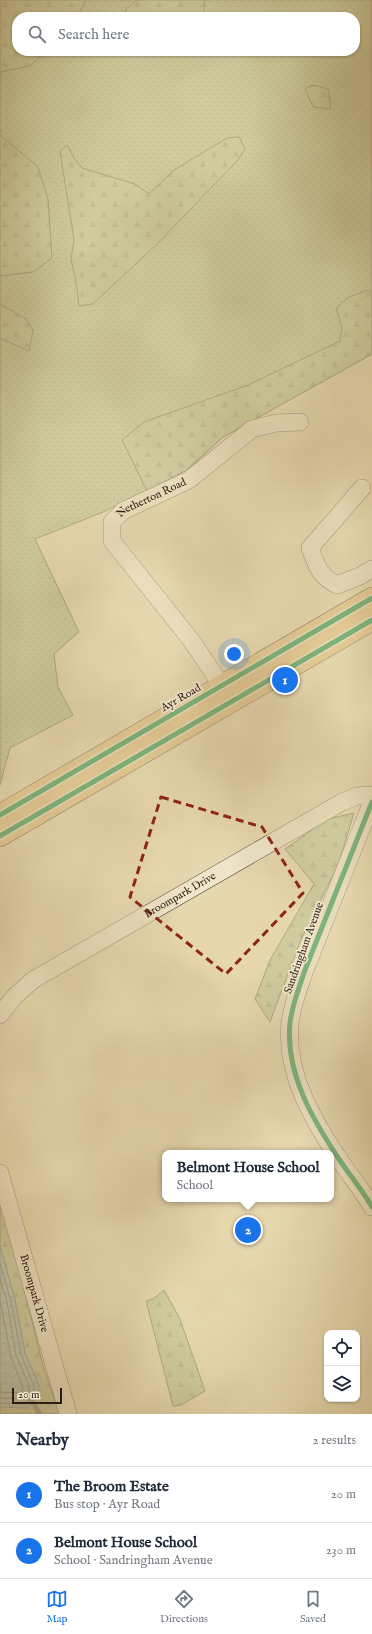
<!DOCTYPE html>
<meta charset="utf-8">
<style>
:root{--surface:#fff;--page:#f6f6f7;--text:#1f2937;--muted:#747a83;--line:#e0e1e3;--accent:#1a73e8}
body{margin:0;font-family:"IM FELL English",serif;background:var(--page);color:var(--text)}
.controls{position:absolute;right:12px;bottom:12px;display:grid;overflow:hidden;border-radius:8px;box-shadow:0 1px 3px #0004}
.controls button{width:36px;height:36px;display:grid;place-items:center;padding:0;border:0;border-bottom:1px solid var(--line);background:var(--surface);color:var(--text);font:20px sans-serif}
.scale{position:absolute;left:12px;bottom:10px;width:50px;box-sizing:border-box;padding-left:4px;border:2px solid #2e1d16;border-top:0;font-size:11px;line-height:14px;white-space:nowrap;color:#2e1d16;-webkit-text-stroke:3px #efe5ca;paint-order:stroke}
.you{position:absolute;left:234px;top:654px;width:14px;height:14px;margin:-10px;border:3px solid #fff;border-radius:50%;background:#1a73e8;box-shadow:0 0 0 6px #1a73e833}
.badge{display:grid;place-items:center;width:26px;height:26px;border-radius:50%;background:var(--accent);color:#fff;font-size:13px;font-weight:700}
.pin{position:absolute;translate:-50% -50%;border:2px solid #fff;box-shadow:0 1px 4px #0006}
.popup{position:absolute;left:162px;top:1150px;width:172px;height:52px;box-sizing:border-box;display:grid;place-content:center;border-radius:8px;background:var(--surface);filter:drop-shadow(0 1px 3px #0005);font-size:13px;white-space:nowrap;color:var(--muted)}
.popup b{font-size:15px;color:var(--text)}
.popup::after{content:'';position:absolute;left:50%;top:100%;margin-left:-8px;border:8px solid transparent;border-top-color:var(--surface)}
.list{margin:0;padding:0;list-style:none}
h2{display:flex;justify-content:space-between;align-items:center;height:52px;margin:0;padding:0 16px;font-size:17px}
h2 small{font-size:13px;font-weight:400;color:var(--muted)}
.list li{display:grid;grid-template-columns:26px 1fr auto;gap:12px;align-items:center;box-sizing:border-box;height:56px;padding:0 16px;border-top:1px solid var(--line)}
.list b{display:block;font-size:15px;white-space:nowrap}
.list p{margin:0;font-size:13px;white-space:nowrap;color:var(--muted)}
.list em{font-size:13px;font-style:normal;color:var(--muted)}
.icon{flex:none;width:22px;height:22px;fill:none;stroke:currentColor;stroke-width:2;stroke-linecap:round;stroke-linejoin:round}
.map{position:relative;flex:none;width:372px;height:1414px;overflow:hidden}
.search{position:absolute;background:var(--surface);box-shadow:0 1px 3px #0004;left:12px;right:12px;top:12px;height:44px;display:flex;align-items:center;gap:10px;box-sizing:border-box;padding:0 14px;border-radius:16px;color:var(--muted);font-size:15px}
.sheet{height:164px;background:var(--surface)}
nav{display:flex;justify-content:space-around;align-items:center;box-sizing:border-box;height:56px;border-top:1px solid var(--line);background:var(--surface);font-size:11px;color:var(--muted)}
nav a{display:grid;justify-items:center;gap:2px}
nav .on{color:var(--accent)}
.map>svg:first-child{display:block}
</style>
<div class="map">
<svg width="372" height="1414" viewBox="0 0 372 1414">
<defs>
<pattern id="grass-dots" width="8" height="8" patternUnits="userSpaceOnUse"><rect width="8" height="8" fill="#b3be8b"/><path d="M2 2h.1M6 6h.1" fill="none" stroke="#9aa377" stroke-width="1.8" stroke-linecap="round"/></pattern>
<pattern id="forest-firs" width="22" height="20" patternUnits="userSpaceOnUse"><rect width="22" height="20" fill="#b3be8b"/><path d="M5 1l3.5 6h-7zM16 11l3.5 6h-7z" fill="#9aa377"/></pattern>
<pattern id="water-waves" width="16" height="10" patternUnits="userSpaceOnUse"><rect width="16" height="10" fill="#97b8b1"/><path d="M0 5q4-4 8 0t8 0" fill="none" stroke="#7c958f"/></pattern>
</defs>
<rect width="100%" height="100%" fill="#e6d7ae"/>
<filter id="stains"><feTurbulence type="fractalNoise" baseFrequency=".005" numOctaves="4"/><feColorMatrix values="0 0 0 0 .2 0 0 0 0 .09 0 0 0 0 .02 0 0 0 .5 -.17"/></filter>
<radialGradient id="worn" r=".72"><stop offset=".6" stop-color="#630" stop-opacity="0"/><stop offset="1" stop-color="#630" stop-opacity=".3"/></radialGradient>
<path fill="url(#grass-dots)" stroke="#706e50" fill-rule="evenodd" d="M 0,0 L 372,0 L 372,354 L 223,437 L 195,463 L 173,478 L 101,513 L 35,539 L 79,632 L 54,654 L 58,687 L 73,715 L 10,748 L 0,785 ZM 17,17 L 355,17 L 355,51 L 17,51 Z"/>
<g fill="url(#forest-firs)" stroke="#706e50">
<polygon points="0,0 86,0 83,7 76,17 17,17 17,51 46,51 30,66 0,72"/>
<polygon points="137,0 205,0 203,16 201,17 123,17 126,9"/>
<polygon points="313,85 328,89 331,109 313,107 305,89"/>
<polygon points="0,135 38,167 48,199 52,258 33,272 0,276"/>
<polygon points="239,137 245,149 238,160 158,243 93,304 79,306 76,282 71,259 74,240 60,151 67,145 74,158 82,168 135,184 149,194 174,170 227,138"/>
<polygon points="368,290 372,294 372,354 223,437 185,471 147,491 122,440 144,422 248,385 340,341 342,327 336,308 349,297"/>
<polygon points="0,304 26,319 33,330 29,351 0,338"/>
<polygon points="354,813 338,865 300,942 270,1022 255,999 270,960 314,884 285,849 327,819"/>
<polygon points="0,1190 42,1362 59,1414 0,1414 0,1407 39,1385 25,1353 15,1300 0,1246"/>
<polygon points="164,1290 180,1319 205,1391 181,1405 173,1406 146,1301 153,1299"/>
</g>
<polygon fill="url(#water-waves)" stroke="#6d7a73" points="0,1246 15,1300 25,1353 39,1385 38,1399 27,1408 0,1407"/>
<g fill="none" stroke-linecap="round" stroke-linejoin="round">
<g stroke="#626a64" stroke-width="1">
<polyline points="0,1264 11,1301 21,1354 34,1386 34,1397 25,1404 0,1403"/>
<polyline points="0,1279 7,1302 16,1355 29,1386 29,1394 24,1399 0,1398"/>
<polyline points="0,1300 11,1357 23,1388 21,1393 0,1392"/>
</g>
<polyline stroke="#6d7a73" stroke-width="5" points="30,1398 40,1414"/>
<g stroke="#5c4c3c" stroke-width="18">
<g id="minor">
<path d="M 362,488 L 310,548 C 317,566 319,576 337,585 L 360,576 L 372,569"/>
<path id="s1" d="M 227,697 L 222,686 L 191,640 L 112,541 L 112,522 L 123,511 L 189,480 L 252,429 L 276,423 L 300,422"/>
<path d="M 372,802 L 305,970 C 299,988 292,1005 290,1023 C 285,1074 314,1122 341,1162 C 351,1177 363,1191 372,1207"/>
<path id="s2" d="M 0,1015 L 14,997 L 33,980 L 342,802 L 357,796 L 372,795"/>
<path id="s3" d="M 0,1173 L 68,1414"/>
</g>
</g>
<g stroke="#2e1d16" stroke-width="22">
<g id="major">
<polyline points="0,815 372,598"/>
<polyline points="0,836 372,620"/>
</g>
</g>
<use href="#minor" stroke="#efe5ca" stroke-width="17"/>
<use href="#major" stroke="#e3bc77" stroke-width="21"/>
<g stroke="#efe5ca" stroke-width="8">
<g id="cycleway">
<path d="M 372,802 L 305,970 C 299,988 292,1005 290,1023 C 285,1074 314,1122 341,1162 C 351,1177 363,1191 372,1207"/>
<polyline points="0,815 372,598"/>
<polyline points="0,836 372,620"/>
</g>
</g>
<use href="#cycleway" stroke="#00873e" stroke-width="5"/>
</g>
<path d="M0 0H372V1414H0ZM 161,797 L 262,827 L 303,893 L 226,974 L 130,897 Z" fill="#e6d7ae" fill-opacity=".55" fill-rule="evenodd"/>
<path fill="none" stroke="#8f2418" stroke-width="3" stroke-dasharray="8 5" stroke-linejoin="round" d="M 161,797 L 262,827 L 303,893 L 226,974 L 130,897 Z"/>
<g text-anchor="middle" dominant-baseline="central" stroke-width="4" stroke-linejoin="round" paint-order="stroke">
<g font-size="11" fill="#2e1d16" stroke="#efe5ca">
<text stroke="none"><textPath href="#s1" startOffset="260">Netherton Road</textPath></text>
<text transform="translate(181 698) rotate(-30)">Ayr Road</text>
<text stroke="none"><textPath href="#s2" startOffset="218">Broompark Drive</textPath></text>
<text transform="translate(304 948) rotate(-70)">Sandringham Avenue</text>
<text stroke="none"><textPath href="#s3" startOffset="125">Broompark Drive</textPath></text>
</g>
</g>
<rect width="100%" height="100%" filter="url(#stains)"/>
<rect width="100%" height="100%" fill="url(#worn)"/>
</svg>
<div class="controls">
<button><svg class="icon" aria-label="locate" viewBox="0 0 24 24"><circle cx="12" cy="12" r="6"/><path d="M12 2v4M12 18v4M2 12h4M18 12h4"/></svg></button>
<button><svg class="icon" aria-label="layers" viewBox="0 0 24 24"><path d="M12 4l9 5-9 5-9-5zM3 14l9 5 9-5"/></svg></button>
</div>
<div class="scale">20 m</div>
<div class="you"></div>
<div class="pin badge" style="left:285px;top:680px">1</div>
<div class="pin badge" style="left:248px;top:1230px">2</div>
<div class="popup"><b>Belmont House School</b>School</div>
<div class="search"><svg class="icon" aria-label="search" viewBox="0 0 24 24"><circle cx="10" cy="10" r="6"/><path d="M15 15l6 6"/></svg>Search here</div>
</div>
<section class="sheet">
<h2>Nearby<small>2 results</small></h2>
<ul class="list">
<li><span class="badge">1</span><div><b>The Broom Estate</b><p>Bus stop · Ayr Road</p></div><em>20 m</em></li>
<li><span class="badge">2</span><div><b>Belmont House School</b><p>School · Sandringham Avenue</p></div><em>230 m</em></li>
</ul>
</section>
<nav>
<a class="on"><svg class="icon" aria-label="map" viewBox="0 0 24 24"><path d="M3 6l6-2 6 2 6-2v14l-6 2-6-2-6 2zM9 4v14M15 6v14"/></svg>Map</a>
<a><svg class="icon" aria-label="directions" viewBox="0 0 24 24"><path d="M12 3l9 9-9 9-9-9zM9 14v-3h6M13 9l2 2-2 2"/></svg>Directions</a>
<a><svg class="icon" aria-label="saved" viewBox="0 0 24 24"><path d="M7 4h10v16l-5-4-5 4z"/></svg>Saved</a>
</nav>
